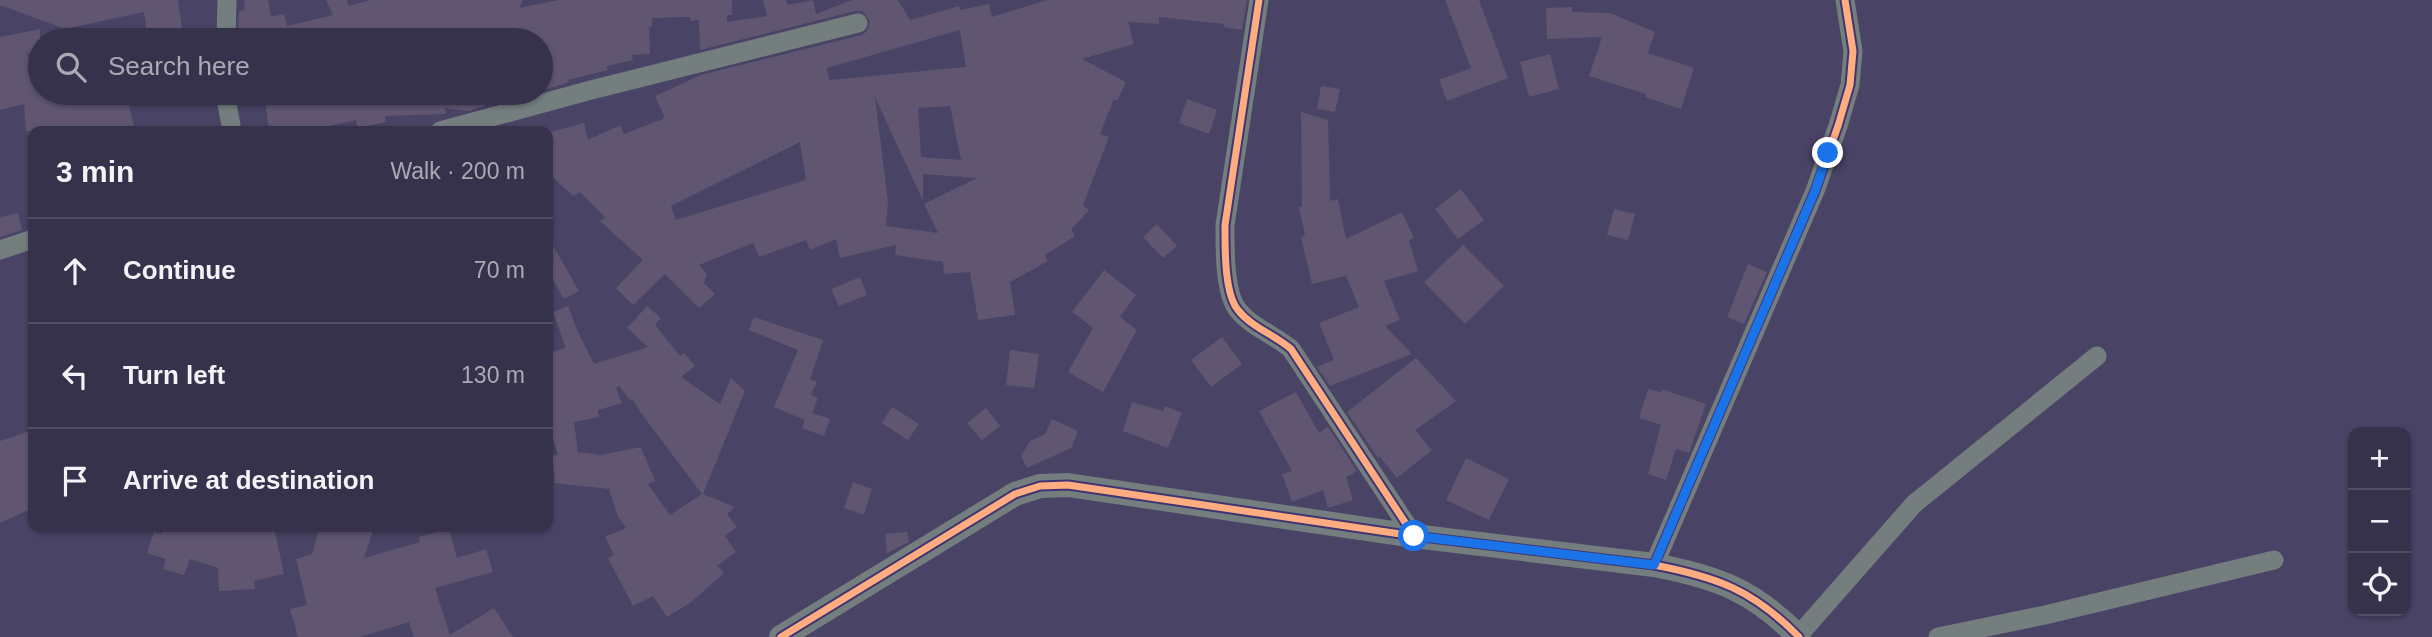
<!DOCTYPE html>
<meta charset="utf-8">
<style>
:root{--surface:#37324c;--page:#3e3a53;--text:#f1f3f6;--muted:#aaaab5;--line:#514d64}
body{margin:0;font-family:Helvetica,sans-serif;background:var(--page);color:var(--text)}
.controls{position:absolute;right:21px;bottom:21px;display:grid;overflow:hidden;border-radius:14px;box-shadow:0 2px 5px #0004}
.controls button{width:63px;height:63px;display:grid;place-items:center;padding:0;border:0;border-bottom:2px solid var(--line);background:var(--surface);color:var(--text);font:35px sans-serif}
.stop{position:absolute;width:21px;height:21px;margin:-16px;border:5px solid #1a73e8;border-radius:50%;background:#fff}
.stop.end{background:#1a73e8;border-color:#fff;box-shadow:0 2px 7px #0008}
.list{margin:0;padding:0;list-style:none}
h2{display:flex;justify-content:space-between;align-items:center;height:91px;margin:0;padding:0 28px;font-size:30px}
h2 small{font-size:23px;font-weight:400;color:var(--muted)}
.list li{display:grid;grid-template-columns:46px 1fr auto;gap:21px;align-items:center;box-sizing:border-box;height:105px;padding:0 28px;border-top:2px solid var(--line)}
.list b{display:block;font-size:26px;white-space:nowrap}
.list em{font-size:23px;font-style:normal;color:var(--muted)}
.icon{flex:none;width:38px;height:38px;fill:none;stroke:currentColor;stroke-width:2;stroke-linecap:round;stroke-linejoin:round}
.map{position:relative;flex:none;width:2432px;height:637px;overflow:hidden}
.search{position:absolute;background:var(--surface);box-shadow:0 2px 5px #0004;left:28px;top:28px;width:525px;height:77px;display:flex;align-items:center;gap:18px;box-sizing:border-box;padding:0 24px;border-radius:38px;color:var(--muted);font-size:26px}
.panel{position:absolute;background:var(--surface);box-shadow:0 2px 5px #0004;left:28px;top:126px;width:525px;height:406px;border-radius:14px}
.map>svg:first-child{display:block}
</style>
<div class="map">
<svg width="2432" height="637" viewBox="0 0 2432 637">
<rect width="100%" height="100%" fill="#494365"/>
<g fill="#605672" fill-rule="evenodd">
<polygon points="0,0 178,0 183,36 175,37 175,40 148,40 144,12 65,29 0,5"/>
<path d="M 244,0 L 268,0 L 271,17 L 284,14 L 287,26 L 333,15 L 326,0 L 346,0 L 349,6 L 370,0 L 523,0 L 519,8 L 558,0 L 732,0 L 732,15 L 727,15 L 727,22 L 767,16 L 763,0 L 786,0 L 788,5 L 813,0 L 816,14 L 852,0 L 898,0 L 910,20 L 959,6 L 960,10 L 989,4 L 992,17 L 1047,0 L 1247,0 L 1242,30 L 1223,27 L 1224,24 L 1159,17 L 1159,24 L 1128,22 L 1134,44 L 1082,59 L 1126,82 L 1117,101 L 1114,99 L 1100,134 L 1109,137 L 1083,205 L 1089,210 L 1071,230 L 1075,236 L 1045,255 L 1048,261 L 1010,282 L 1015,315 L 978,320 L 970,272 L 944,274 L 943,262 L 895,255 L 896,245 L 840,258 L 836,239 L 810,250 L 806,240 L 759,257 L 753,243 L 699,265 L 707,274 L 704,283 L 715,294 L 699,308 L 665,274 L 633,305 L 616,288 L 643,260 L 600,221 L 606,218 L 580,192 L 573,196 L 548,173 L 548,133 L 584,123 L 588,140 L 620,125 L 624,134 L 665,118 L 655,96 L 701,75 L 862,35 L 867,31 L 870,21 L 862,11 L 855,11 L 700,50 L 699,20 L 691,21 L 690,17 L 652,18 L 652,27 L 649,27 L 650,54 L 632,55 L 633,60 L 607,66 L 608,70 L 568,80 L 569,82 L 541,91 L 541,40 L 397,40 L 398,28 L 326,40 L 244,40 L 243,31 L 238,32 L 239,11 L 245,10 ZM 960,30 L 966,67 L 829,80 L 827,68 ZM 875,97 L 923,201 L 923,174 L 977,178 L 924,204 L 938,233 L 886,226 L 888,201 ZM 950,106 L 961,160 L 921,157 L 918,108 ZM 800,142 L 806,180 L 676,220 L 671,206 Z"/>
<polygon points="1445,0 1479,0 1508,78 1447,101 1439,80 1471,68"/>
<polygon points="1572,7 1572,12 1610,13 1655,32 1648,53 1694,68 1681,109 1645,97 1646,94 1589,76 1602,37 1547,39 1546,8"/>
<polygon points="40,29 40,52 27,53 38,93 126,93 135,131 26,131 24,104 0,110 0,37"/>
<polygon points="1550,54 1559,89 1529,97 1520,62"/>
<polygon points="1321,86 1340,89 1335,112 1317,109"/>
<polygon points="264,93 487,93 485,106 468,111 445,108 446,114 385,116 386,122 358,128 356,120 307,131 269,131"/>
<polygon points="1187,99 1217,110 1209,134 1179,123"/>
<polygon points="1301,112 1328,120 1330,201 1338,199 1346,239 1402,212 1414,238 1409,240 1418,271 1384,281 1400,320 1385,326 1412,354 1330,386 1317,367 1334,360 1319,323 1359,307 1346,276 1312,284 1301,237 1305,236 1299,207 1302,206"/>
<polygon points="1461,189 1484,220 1458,239 1435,209"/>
<polygon points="1614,209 1635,214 1628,240 1607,235"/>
<polygon points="18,213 22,230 0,237 0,217"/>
<polygon points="1157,224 1177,246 1163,258 1143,237"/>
<polygon points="548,237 579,291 564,299 548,271"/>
<polygon points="1463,245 1504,286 1465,324 1424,282"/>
<polygon points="1748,264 1767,272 1744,324 1727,317"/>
<polygon points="1104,270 1136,295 1120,317 1137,330 1103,392 1068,372 1093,328 1072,312"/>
<polygon points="860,277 867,295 839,306 831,289"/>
<path d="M 568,306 L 578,332 L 594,364 L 648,347 L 627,328 L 647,306 L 661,318 L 655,325 L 680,356 L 684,353 L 695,366 L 681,377 L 720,404 L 731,378 L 745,391 L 703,494 L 735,507 L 727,514 L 737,527 L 725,536 L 736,552 L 717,566 L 724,573 L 690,603 L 667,617 L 653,596 L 633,606 L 608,558 L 614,555 L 605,537 L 626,528 L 618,517 L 609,489 L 555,483 L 552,456 L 558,455 L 548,423 L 548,353 L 566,348 L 553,312 ZM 619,386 L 631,401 L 633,400 L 641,413 L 702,494 L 670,515 L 648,484 L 655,481 L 641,447 L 601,455 L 578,452 L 574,422 L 599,417 L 598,410 L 622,403 L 616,388 Z"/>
<polygon points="754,317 823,340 810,379 817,382 811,395 818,398 812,413 830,419 824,436 802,428 805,420 774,407 798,350 749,330"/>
<polygon points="1222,337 1242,364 1211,387 1191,360"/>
<polygon points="1010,350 1039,354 1034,388 1006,385"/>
<polygon points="1416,358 1456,401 1415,430 1432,450 1397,478 1380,457 1378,458 1347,412"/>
<polygon points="1648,389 1661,392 1662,389 1706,404 1689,453 1676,449 1666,480 1648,474 1661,425 1639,418"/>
<polygon points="1296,392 1319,433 1328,427 1357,471 1346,477 1353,500 1328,508 1323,490 1292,502 1282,474 1292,471 1259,411"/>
<polygon points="1132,402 1163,411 1165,406 1182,413 1168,448 1123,431"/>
<polygon points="892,407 919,424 908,440 882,423"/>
<polygon points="986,408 1000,426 982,440 967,423"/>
<polygon points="1052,419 1078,431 1071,448 1027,468 1021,456 1030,441 1045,434"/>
<polygon points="33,430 33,508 0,523 0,441"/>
<polygon points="1466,458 1509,479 1489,520 1446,500"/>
<polygon points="853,482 872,489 864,515 844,508"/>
<polygon points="163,527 274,527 284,574 254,581 255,589 219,591 218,568 190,559 184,575 163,569 166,559 147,553 154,532 161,534"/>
<polygon points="320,527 374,527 364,558 420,542 419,537 449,529 457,558 486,549 493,572 435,588 450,635 494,608 513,637 414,637 409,622 360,637 298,637 290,609 307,605 296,559 312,554"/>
<polygon points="907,532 909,542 887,553 885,534"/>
</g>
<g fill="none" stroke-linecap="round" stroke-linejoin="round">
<g stroke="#747e7f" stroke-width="19">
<path d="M 1259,0 L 1225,225 C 1225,247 1224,293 1238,310 C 1251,327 1275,335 1291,349 L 1414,536"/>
<polyline points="226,40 227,0"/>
<polyline points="225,93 232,131"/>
<polyline points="440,131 591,90 858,23"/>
<polyline points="0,250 33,239"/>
<polyline points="1654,565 1815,191 1838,126 1850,85 1853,51 1845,0"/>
<polyline points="1798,636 1914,504 2097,356"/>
<polyline points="1938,637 2045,615 2274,560"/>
</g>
<path stroke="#747e7f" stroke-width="24" d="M 781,637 L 1015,494 L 1040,486 L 1068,485 L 1414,536 L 1654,565 C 1717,577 1753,590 1799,637"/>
<g stroke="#3f3573" stroke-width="11">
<g id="cycleway">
<path d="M 1259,0 L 1225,225 C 1225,247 1224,293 1238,310 C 1251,327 1275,335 1291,349 L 1414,536"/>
<polyline points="1654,565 1815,191 1838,126 1850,85 1853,51 1845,0"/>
<path d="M 781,637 L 1015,494 L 1040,486 L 1068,485 L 1414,536 L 1654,565 C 1717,577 1753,590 1799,637"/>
</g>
</g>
<use href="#cycleway" stroke="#ffac80" stroke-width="7"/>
</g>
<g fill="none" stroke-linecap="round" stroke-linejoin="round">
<polyline stroke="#1a73e8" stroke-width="9" points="1414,536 1654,565 1815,191 1828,153"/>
</g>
</svg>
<div class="controls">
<button>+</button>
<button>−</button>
<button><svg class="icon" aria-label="locate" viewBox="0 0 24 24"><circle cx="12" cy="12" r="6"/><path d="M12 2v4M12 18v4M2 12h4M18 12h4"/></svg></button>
</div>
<div class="stop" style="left:1414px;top:536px"></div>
<div class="stop end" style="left:1828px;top:153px"></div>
<div class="search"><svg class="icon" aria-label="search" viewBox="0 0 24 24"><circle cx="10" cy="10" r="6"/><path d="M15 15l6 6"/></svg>Search here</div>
<section class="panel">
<h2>3 min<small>Walk · 200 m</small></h2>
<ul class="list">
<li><svg class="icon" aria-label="ahead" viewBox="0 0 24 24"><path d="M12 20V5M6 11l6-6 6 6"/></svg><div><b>Continue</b></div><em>70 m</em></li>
<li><svg class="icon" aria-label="left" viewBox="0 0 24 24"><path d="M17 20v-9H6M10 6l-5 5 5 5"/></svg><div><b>Turn left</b></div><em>130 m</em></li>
<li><svg class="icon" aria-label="arrive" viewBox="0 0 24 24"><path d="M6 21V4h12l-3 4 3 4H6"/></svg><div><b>Arrive at destination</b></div></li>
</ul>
</section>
</div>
